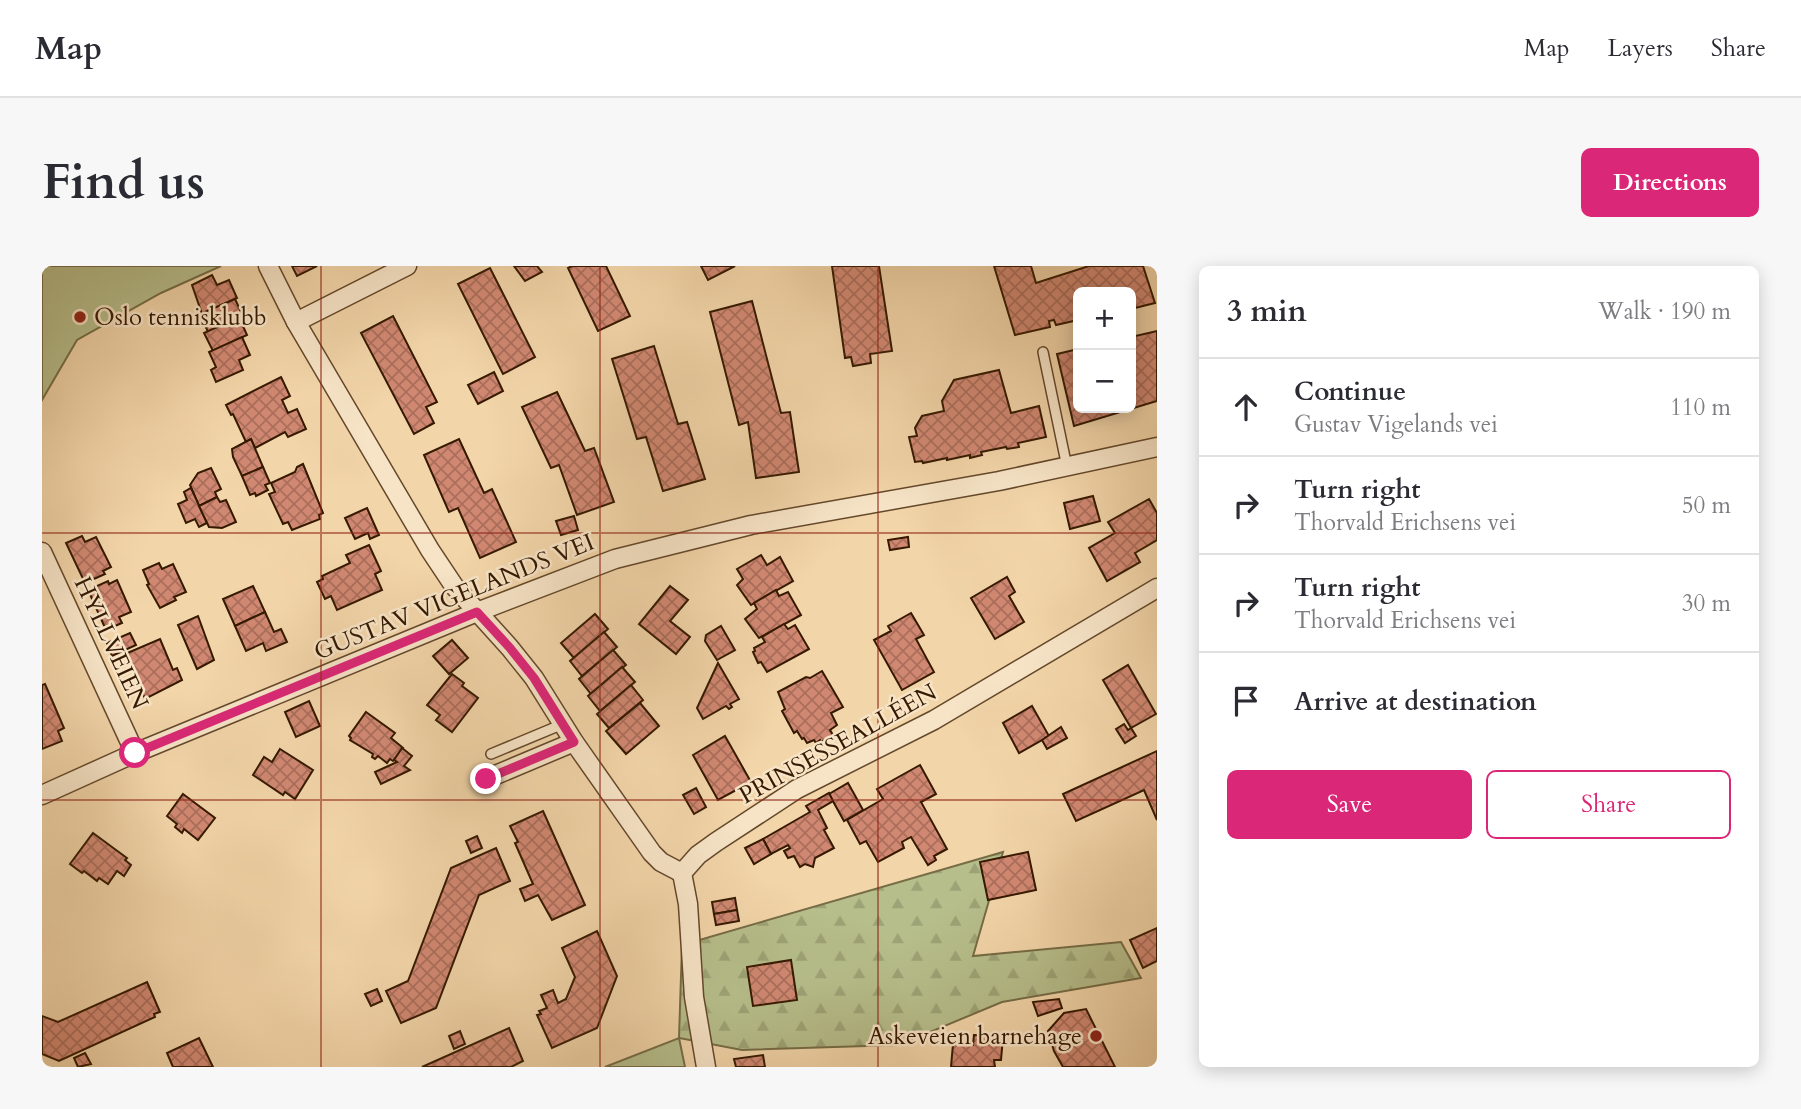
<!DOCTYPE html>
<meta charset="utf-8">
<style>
:root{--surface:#fff;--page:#f7f7f7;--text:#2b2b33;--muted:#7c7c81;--line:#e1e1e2;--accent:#db2777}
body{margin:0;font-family:Cardo,serif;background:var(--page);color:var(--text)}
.controls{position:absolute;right:21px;top:21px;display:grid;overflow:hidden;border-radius:10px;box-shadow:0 4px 18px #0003}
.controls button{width:63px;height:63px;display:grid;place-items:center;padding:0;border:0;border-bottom:2px solid var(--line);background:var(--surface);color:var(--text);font:35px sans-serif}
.stop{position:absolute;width:21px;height:21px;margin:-16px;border:5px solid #db2777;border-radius:50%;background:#fff}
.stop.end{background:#db2777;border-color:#fff;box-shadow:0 2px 7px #0008}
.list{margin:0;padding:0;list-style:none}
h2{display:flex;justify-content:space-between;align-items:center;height:91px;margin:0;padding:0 28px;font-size:30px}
h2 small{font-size:23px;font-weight:400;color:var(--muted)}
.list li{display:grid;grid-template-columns:46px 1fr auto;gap:21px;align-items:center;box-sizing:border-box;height:98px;padding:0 28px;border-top:2px solid var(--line)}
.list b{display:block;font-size:26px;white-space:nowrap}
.list p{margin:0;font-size:23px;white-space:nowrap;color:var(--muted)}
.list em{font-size:23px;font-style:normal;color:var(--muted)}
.actions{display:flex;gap:14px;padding:21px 28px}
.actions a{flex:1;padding:16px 0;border:2px solid var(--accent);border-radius:10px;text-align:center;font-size:24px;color:var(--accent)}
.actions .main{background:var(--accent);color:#fff}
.icon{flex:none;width:38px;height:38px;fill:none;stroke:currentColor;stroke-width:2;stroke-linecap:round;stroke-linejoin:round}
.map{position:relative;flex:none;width:1115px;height:801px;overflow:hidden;border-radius:10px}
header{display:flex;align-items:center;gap:42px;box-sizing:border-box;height:98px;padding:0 35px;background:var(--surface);border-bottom:2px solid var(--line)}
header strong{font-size:33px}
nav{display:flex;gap:38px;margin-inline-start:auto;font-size:24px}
.intro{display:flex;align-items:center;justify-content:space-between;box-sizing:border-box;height:168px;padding:0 42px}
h1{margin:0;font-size:49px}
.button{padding:18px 32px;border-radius:10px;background:var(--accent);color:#fff;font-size:24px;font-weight:700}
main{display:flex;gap:42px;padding:0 42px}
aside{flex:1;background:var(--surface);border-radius:10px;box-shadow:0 4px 18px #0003}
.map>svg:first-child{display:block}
</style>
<header>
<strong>Map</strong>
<nav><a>Map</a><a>Layers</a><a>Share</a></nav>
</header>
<div class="intro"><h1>Find us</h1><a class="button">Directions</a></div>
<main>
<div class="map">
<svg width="1115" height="801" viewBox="0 0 1115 801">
<defs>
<pattern id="forest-firs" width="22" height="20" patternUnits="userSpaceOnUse" patternTransform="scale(1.75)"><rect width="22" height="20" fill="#b6be8b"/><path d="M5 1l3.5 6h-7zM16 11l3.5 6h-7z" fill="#9da376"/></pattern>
<pattern id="building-cross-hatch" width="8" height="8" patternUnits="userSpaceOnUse" patternTransform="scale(1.75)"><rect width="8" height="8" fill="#d18872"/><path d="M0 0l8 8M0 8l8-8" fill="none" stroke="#aa6e5b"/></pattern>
</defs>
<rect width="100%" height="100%" fill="#f2d5a9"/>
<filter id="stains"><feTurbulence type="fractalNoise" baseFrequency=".00286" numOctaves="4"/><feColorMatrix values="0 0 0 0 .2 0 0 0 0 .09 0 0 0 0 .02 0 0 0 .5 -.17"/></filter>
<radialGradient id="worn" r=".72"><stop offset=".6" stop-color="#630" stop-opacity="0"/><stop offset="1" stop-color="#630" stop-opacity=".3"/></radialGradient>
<polygon fill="url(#forest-firs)" stroke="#766c46" stroke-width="2" points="961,586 931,690 1079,676 1099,712 960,736 857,779 700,784 637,772 640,679"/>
<g fill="#b6be8b" stroke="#766c46" stroke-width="2">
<polygon points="0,0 179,0 119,27 35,74 0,134"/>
<polygon points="637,772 643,801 563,801"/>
</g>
<g fill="url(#building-cross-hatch)" stroke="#351900" stroke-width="2">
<polygon points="250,0 275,0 255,10"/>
<polygon points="472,0 495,0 500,6 483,15"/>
<polygon points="530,0 564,0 588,50 556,65 526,2"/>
<polygon points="659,0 693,0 666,14"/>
<polygon points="790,0 837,0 850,85 828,88 829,97 811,100 809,91 803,92"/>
<polygon points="952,0 989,0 994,17 1047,0 1101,0 1113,37 1089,43 1089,26 1036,26 1036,54 1014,59 1012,54 1007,55 1008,61 973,69"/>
<polygon points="448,2 493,91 461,108 416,18"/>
<polygon points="170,9 175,19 187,14 195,32 160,48 150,19"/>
<polygon points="193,33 201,50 166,66 158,48"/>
<polygon points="710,35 739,147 748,146 757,206 714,212 706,156 697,159 668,46"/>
<polygon points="351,50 395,136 384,141 392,157 372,168 319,67"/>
<polygon points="197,51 205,69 171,85 162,67"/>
<polygon points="1115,65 1115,135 1032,160 1015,88 1036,83 1036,142 1089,142 1089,71"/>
<polygon points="200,71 208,89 197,94 201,104 174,116 169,104 174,101 167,86"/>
<polygon points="612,80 636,158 645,156 663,213 621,225 604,171 595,173 570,93"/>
<polygon points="957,104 969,147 997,140 1004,171 976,177 977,181 965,183 964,181 939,186 940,189 928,192 928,189 905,194 905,192 881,197 880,195 873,196 867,171 875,170 873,162 880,150 902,145 900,135 912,114"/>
<polygon points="452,106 461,125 436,138 426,119"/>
<polygon points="239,111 248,130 240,134 246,147 255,143 264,163 246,171 243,166 213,182 209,173 204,176 191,148 189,149 184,139"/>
<polygon points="515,126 543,185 552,182 572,236 535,249 517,199 509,202 480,141"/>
<polygon points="209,173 221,201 200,210 191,191 190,183"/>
<polygon points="417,173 442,227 450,223 474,276 438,292 416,242 407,246 382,189"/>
<polygon points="261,198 281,247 277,249 278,253 250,264 246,256 241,258 227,228 233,226 229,217 253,206 255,201"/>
<polygon points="221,201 228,217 223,219 226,224 214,230 213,227 208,229 200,210"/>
<polygon points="169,202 179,223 173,226 175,231 157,240 148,219 156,207"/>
<polygon points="149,222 165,257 157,261 153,253 144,257 136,238 145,234 142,226"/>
<polygon points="1051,230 1058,255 1028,263 1022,237"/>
<polygon points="175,231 178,236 184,234 194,256 180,262 167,261 157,240"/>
<polygon points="1107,233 1115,247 1115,274 1093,287 1098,296 1065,315 1047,282 1073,267 1066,256"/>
<polygon points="325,242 337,269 328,273 326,267 313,273 303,252"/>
<polygon points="532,250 536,264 519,269 514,255"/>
<polygon points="40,270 43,276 54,271 69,301 61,305 63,308 43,317 24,277"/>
<polygon points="866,271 867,281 848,284 846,274"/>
<polygon points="327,279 339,305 333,308 340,324 295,344 289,330 283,333 275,316 281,313 280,310 308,297 304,289"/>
<polygon points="719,289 725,299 738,291 751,315 709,339 695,319 701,313 695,303"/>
<polygon points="117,297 120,303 131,298 144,326 132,331 134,334 118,342 105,319 107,318 101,304"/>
<polygon points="965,311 973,326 967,330 982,356 953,373 929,332"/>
<polygon points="75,314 89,346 77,351 80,357 64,364 46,324 66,315 67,318"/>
<polygon points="211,320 223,346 193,360 181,333"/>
<polygon points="628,320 646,334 628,355 648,371 634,388 597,358"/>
<polygon points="734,324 737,330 746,326 759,349 717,372 703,353 715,343 712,337"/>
<polygon points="223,346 232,366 239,363 245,376 224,385 221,377 204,385 193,360"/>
<polygon points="869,347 882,369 874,373 892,406 860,424 832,374 849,365 846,360"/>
<polygon points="553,348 566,363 532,392 519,377"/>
<polygon points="156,350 172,394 155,403 136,359"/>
<polygon points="742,358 746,363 753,359 767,383 725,406 719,396 716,397 711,386 713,385 712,382 723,376 720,371"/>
<polygon points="679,360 693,384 675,394 663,375 664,369"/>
<polygon points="562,366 575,381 540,410 528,395"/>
<polygon points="88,367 94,379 70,390 65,377"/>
<polygon points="118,373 131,404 135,402 140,414 103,433 83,388"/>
<polygon points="410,374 426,392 407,408 391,390"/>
<polygon points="571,384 584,399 549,428 537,413"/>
<polygon points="676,397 697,433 688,438 690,441 687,443 684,440 661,453 655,442"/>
<polygon points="1086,399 1114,448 1089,462 1061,414"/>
<polygon points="580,401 593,416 558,445 546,430"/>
<polygon points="780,405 801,441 789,447 795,459 788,464 791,469 779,476 778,474 774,477 772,474 765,477 762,472 760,473 755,465 752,467 740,445 743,443 736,426 764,411 768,412"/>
<polygon points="410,408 422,417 420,420 436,432 410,466 394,454 398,449 385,439"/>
<polygon points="3,418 22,462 16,465 20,475 0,483 0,419"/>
<polygon points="589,419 601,434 567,462 555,448"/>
<polygon points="267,435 278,460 254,471 243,446"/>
<polygon points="598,437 617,460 584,488 564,465"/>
<polygon points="990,440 1007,470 977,487 961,457"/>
<polygon points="324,446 353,467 349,472 361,482 351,495 348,493 345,497 336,490 333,493 330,491 331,488 308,474 309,472 307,470"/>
<polygon points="1082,458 1086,464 1089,462 1094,470 1083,477 1074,463"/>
<polygon points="1019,461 1025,472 1005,483 1000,474"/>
<polygon points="683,470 709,516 676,534 651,489"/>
<polygon points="360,482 370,490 362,500 368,504 339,518 333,506 355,496 352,494"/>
<polygon points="238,483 271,504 253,533 243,526 241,529 211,509 222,491 230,496"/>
<polygon points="1115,485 1115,554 1102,524 1034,555 1021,528"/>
<polygon points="878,499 894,528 879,536 905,583 892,590 894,594 886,599 869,571 860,576 862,582 836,596 824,575 818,578 805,554 841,533 835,523"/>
<polygon points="806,517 821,544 802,555 787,528"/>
<polygon points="654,522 664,541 652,548 641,529"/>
<polygon points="787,527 791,535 776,544 785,562 782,564 792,582 773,592 771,601 763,598 758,601 752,590 746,592 742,585 748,582 746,579 729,588 721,573 768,546 764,540"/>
<polygon points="141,528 173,552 156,574 142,563 140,567 133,561 135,558 125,550"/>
<polygon points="501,545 543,639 510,654 496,629 483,635 478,623 491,618 473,577 476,576 468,560"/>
<polygon points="51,567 85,592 83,594 89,599 82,610 75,605 66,618 57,612 55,615 42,605 40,607 28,598"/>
<polygon points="435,570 440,582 429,587 424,575"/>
<polygon points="721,573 729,588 712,598 703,582"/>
<polygon points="454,582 468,615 437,629 394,742 359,757 344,725 366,715 409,602"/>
<polygon points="986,586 994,624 946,634 938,596"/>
<polygon points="693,632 695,644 672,648 670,636"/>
<polygon points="695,644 697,655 674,659 672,648"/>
<polygon points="1115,662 1115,695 1101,702 1088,674"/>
<polygon points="555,665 575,710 555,762 510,782 495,749 499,748 497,745 505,742 499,729 511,724 516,737 524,733 533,711 520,682"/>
<polygon points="749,694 755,734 711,740 705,701"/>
<polygon points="105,716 118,746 112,748 113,751 17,795 0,788 0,750 16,756"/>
<polygon points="335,723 340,735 329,740 323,728"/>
<polygon points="1017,733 1020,742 996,750 991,736"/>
<polygon points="1044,743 1073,801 1021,801 1012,785 1006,765 1022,747"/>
<polygon points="467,762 481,795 469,801 380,801"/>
<polygon points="418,765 423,778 412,783 407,770"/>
<polygon points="932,769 961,771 959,794 952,794 953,801 909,801 911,778 931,779"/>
<polygon points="157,772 171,801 131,801 125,787"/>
<polygon points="43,787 49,798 36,801 32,792"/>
<polygon points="721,789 723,801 694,801 692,793"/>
</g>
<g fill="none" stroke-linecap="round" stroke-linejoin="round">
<g stroke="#64482a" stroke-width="12">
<g id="service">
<polyline points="1001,86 1025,201"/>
<polyline points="449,488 521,458"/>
</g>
</g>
<g stroke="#64482a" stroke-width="21">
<g id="minor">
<polyline points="226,0 254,56 388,284 412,320 468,382 492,412 532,476 610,587 619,596 640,607"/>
<polyline points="254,56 365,0"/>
<polyline points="0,286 93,487"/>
<polyline points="444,513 532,476"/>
<polyline points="0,529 93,487 435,346 573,293 709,259 957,215 1115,181"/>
<polyline points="664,801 652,731 646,638 640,607 656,589 674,576 755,523 892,454 1115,322"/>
</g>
</g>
<use href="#service" stroke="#f7e4c7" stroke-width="9"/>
<use href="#minor" stroke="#f7e4c7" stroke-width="18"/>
</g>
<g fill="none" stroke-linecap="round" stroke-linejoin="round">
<polyline stroke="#db2777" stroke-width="9" points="93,487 435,346 468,382 492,412 532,476 444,513"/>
</g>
<path fill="none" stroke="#8f2418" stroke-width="2" stroke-opacity="0.55" d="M 279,0 L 279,801M 558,0 L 558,801M 836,0 L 836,801M 0,267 L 1115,267M 0,534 L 1115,534"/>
<g fill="#8f2418" stroke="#f7e4c7" stroke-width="2.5">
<circle cx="38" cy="51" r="7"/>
<circle cx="1054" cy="770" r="7"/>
</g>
<g text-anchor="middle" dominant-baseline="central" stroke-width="5" stroke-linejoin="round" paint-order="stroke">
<g font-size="24" fill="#351900" stroke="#f7e4c7" text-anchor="start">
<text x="52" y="51">Oslo tennisklubb</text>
<text x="1040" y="770" text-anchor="end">Askeveien barnehage</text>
</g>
<g font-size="24" fill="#351900" stroke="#f7e4c7">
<text transform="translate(412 331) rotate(-22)">GUSTAV VIGELANDS VEI</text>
<text transform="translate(69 377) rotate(65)">HYLLVEIEN</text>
<text transform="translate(796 478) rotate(-29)">PRINSESSEALLÉEN</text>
</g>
</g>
<rect width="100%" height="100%" filter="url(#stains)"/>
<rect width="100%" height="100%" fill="url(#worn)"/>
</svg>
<div class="controls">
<button>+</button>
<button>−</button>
</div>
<div class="stop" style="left:93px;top:487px"></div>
<div class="stop end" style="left:444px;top:513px"></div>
</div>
<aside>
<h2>3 min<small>Walk · 190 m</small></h2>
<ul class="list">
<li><svg class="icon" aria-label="ahead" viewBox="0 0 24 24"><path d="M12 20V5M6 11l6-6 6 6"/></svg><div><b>Continue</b><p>Gustav Vigelands vei</p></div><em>110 m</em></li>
<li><svg class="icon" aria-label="right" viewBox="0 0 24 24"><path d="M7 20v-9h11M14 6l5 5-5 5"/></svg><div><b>Turn right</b><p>Thorvald Erichsens vei</p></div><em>50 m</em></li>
<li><svg class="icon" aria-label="right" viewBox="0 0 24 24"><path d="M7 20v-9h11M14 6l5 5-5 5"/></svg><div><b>Turn right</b><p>Thorvald Erichsens vei</p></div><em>30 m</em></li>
<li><svg class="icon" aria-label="arrive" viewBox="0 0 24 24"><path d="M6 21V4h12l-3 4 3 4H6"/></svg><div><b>Arrive at destination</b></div></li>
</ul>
<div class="actions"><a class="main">Save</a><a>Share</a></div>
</aside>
</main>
